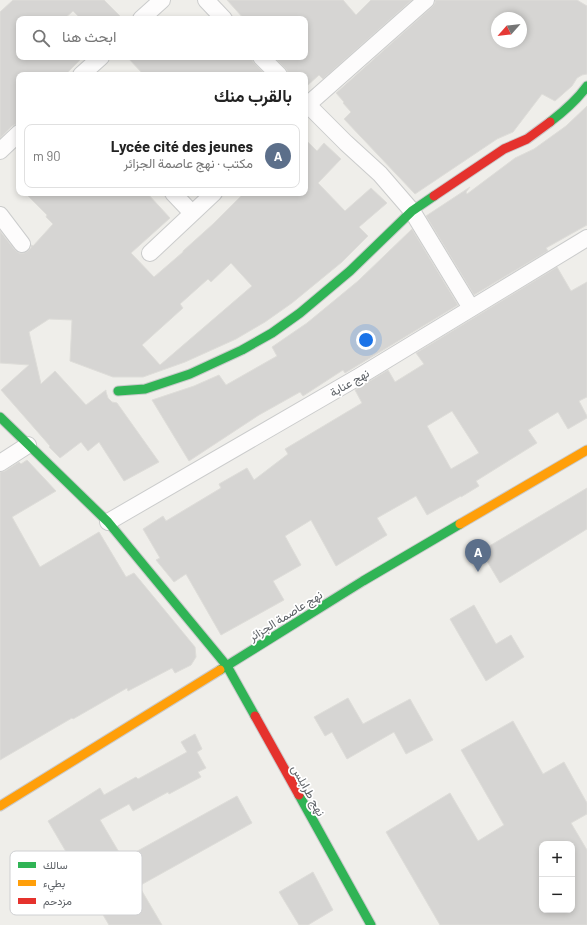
<!DOCTYPE html>
<html lang="ar">
<meta charset="utf-8">
<style>
:root{--surface:#fff;--page:#f6f6f6;--text:#222;--muted:#767676;--line:#e0e0e0;--accent:#919496}
body{margin:0;font-family:Barlow,Vazirmatn,sans-serif;background:var(--page);color:var(--text);direction:rtl}
.controls{position:absolute;right:12px;bottom:12px;display:grid;overflow:hidden;border-radius:8px;box-shadow:0 2px 6px #0003}
.controls button{width:36px;height:36px;display:grid;place-items:center;padding:0;border:0;border-bottom:1px solid var(--line);background:var(--surface);color:var(--text);font:20px sans-serif}
.compass{position:absolute;left:491px;top:12px;width:36px;height:36px;border-radius:50%;background:var(--surface);box-shadow:0 2px 6px #0003;rotate:243deg}
.you{position:absolute;left:366px;top:340px;width:14px;height:14px;margin:-10px;border:3px solid #fff;border-radius:50%;background:#1a73e8;box-shadow:0 0 0 6px #1a73e833}
.badge{display:grid;place-items:center;width:26px;height:26px;border-radius:50%;background:var(--accent);color:#fff;font-size:13px;font-weight:700}
.pin{position:absolute;translate:-50% -33px;filter:drop-shadow(0 1px 2px #0008)}
.pin::after{content:'';position:absolute;top:21px;width:14px;height:12px;background:inherit;clip-path:polygon(0 0,100% 0,50% 100%)}
.list{margin:0;padding:0;list-style:none}
h2{display:flex;justify-content:space-between;align-items:center;height:52px;margin:0;padding:0 16px;font-size:17px}
h2 small{font-size:13px;font-weight:400;color:var(--muted)}
.list li{display:grid;grid-template-columns:26px 1fr auto;gap:12px;align-items:center;box-sizing:border-box;height:64px;margin:0 8px 8px;padding:0 8px;border:1px solid var(--line);border-radius:8px}
.list b{display:block;font-size:15px;white-space:nowrap}
.list p{margin:0;font-size:13px;white-space:nowrap;color:var(--muted)}
.list em{font-size:13px;font-style:normal;color:var(--muted)}
.icon{flex:none;width:22px;height:22px;fill:none;stroke:currentColor;stroke-width:2;stroke-linecap:round;stroke-linejoin:round}
.map{position:relative;flex:none;width:587px;height:925px;overflow:hidden;direction:ltr}
.search{position:absolute;background:var(--surface);box-shadow:0 2px 6px #0003;left:16px;top:16px;width:292px;height:44px;display:flex;align-items:center;gap:10px;box-sizing:border-box;padding:0 14px;border-radius:8px;color:var(--muted);font-size:15px}
.panel{position:absolute;background:var(--surface);box-shadow:0 2px 6px #0003;left:16px;top:72px;width:292px;height:124px;border-radius:8px;direction:rtl}
.map>svg:first-child{display:block}
</style>
<div class="map">
<svg width="587" height="925" viewBox="0 0 587 925">
<rect width="100%" height="100%" fill="#efeeea"/>
<g fill="#d6d5d3" stroke="#deddd9" fill-rule="evenodd">
<polygon points="13,0 104,0 123,19 81,19 73,11 64,19 19,19 19,57 83,57 65,75 19,75 19,124 16,124 12,126 0,138 0,12"/>
<polygon points="227,0 343,0 356,15 371,0 412,0 323,79 319,75 308,85 305,82 305,75 288,75 288,72 286,69 274,57 305,57 305,19 244,19"/>
<path d="M 435,0 L 577,0 L 587,6 L 587,74 L 582,75 L 577,78 L 572,86 L 555,101 L 542,94 L 513,132 L 497,139 L 415,194 L 344,119 L 351,112 L 343,103 L 344,102 L 336,93 L 432,7 L 435,3 ZM 497,18 L 521,18 L 521,42 L 497,42 Z"/>
<polygon points="127,57 252,57 252,60 254,63 266,75 144,75"/>
<polygon points="587,106 587,225 546,248 548,251 474,295 426,216 470,187 466,192 467,194 515,158 534,149 566,126"/>
<path d="M 305,139 L 317,151 L 324,143 L 341,159 L 318,183 L 345,211 L 371,188 L 387,203 L 359,227 L 368,236 L 342,262 L 292,303 L 265,322 L 236,339 L 185,362 L 143,377 L 113,377 L 70,361 L 72,320 L 49,319 L 29,332 L 41,384 L 55,371 L 86,405 L 106,390 L 106,392 L 108,398 L 112,402 L 117,403 L 159,462 L 124,481 L 99,442 L 88,451 L 81,442 L 60,458 L 49,447 L 50,446 L 1,390 L 29,365 L 0,363 L 0,231 L 15,250 L 19,253 L 24,253 L 28,251 L 31,248 L 31,245 L 33,246 L 53,224 L 46,217 L 47,215 L 25,193 L 147,193 L 170,218 L 131,253 L 154,277 L 183,252 L 183,251 L 213,224 L 244,193 L 305,193 ZM 231,263 L 252,286 L 160,365 L 142,345 L 183,308 L 180,304 L 208,279 L 211,282 Z"/>
<polygon points="412,229 458,305 345,373 343,370 303,396 300,392 259,415 189,461 152,400 194,386 219,375 226,385 277,356 272,347 307,323 358,281"/>
<path d="M 557,267 L 571,291 L 587,282 L 587,397 L 579,401 L 587,416 L 587,418 L 568,429 L 558,412 L 528,430 L 537,443 L 476,481 L 479,486 L 461,497 L 461,496 L 427,515 L 416,496 L 377,518 L 387,535 L 336,566 L 311,520 L 285,536 L 301,565 L 273,581 L 284,600 L 221,635 L 186,574 L 174,582 L 156,560 L 160,558 L 143,529 L 163,516 L 166,521 L 221,488 L 219,484 L 247,468 L 254,480 L 288,454 L 285,449 L 362,403 L 355,390 L 388,370 L 395,382 L 424,364 L 416,353 ZM 452,411 L 479,453 L 451,469 L 427,426 Z"/>
<polygon points="27,460 56,491 12,517 40,567 99,532 126,577 134,573 195,647 196,657 191,665 175,673 172,668 128,691 127,688 73,719 72,718 0,760 0,472 5,471 19,462 21,464"/>
<polygon points="587,488 587,529 500,583 481,551"/>
<polygon points="474,605 496,644 511,635 524,657 486,681 450,619"/>
<polygon points="348,698 363,724 410,699 433,740 406,754 394,732 347,759 332,732 325,736 314,717"/>
<path d="M 513,721 L 543,774 L 564,762 L 587,803 L 587,814 L 571,823 L 587,850 L 587,925 L 440,925 L 386,832 L 450,793 L 478,841 L 504,825 L 461,750 ZM 542,844 L 572,844 L 572,910 L 542,910 Z"/>
<polygon points="195,734 202,749 197,752 206,768 198,772 201,777 169,794 168,792 133,811 129,804 100,820 123,859 237,796 252,823 139,886 162,925 109,925 48,821 100,788 104,795 136,777 138,779 187,752 181,742"/>
<polygon points="313,872 333,910 308,925 299,925 279,892"/>
</g>
<g fill="none" stroke-linecap="round" stroke-linejoin="round">
<g stroke="#cbcccc" stroke-width="18">
<g id="street">
<polyline points="206,0 224,19"/>
<polyline points="141,19 162,0"/>
<polyline points="261,57 279,75"/>
<polyline points="81,75 101,57"/>
<polyline points="305,102 346,143 380,174 412,211 471,308"/>
<polyline points="305,107 426,0"/>
<polyline points="0,151 19,133"/>
<polyline points="173,193 192,213"/>
<polyline points="0,215 22,244"/>
<polyline points="150,253 214,193"/>
<polyline points="0,463 28,445"/>
<polyline points="108,522 360,376 587,238"/>
</g>
</g>
<g stroke="#cacacb" stroke-width="11">
<g id="fast">
<path d="M 550,122 C 563,112 577,100 587,86"/>
<polyline points="118,391 145,389 190,374 242,350 272,333 300,313 350,271 412,211 434,196"/>
<polyline points="0,417 108,522 227,666 255,716"/>
<polyline points="220,670 363,581 460,524"/>
<polyline points="299,795 371,925"/>
</g>
</g>
<g stroke="#cacacb" stroke-width="11">
<g id="slow">
<polyline points="460,524 587,450"/>
<polyline points="0,806 220,670"/>
</g>
</g>
<g stroke="#cacacb" stroke-width="11">
<g id="jam">
<polyline points="434,196 504,149 527,139 550,122"/>
<polyline points="255,716 299,795"/>
</g>
</g>
<use href="#street" stroke="#fdfcfc" stroke-width="16"/>
<use href="#fast" stroke="#30b455" stroke-width="9"/>
<use href="#slow" stroke="#ff9f0a" stroke-width="9"/>
<use href="#jam" stroke="#e5322d" stroke-width="9"/>
</g>
<g text-anchor="middle" dominant-baseline="central" stroke-width="3.5" stroke-linejoin="round" paint-order="stroke">
<g font-size="12" fill="#5f6368" stroke="#fff">
<text transform="translate(349 382) rotate(-30)">نهج عنابة</text>
<text transform="translate(285 615) rotate(-32)">نهج عاصمة الجزائر</text>
<text transform="translate(309 790) rotate(61)">نهج طرابلس</text>
</g>
</g>
<rect x="10" y="851" width="132" height="64" rx="6" fill="#fff" stroke="#cfd0d2" stroke-width="1"/>
<rect x="18" y="862" width="18" height="6" fill="#30b455"/>
<rect x="18" y="880" width="18" height="6" fill="#ff9f0a"/>
<rect x="18" y="898" width="18" height="6" fill="#e5322d"/>
<g font-size="11" fill="#5f6368">
<text x="43" y="869">سالك</text>
<text x="43" y="887">بطيء</text>
<text x="43" y="905">مزدحم</text>
</g>
</svg>
<div class="controls">
<button>+</button>
<button>−</button>
</div>
<svg class="compass" viewBox="-18 -18 36 36"><path d="M0-13l5 13h-10z" fill="#e53935"/><path d="M0 13l5-13h-10z" fill="#767676"/></svg>
<div class="you"></div>
<div class="pin badge" style="left:478px;top:572px;background:#5c6f8a">A</div>
<div class="search"><svg class="icon" aria-label="search" viewBox="0 0 24 24"><circle cx="10" cy="10" r="6"/><path d="M15 15l6 6"/></svg>ابحث هنا</div>
<section class="panel">
<h2>بالقرب منك<small></small></h2>
<ul class="list">
<li><span class="badge" style="background:#5c6f8a">A</span><div><b>Lycée cité des jeunes</b><p>مكتب · نهج عاصمة الجزائر</p></div><em>90 m</em></li>
</ul>
</section>
</div>
